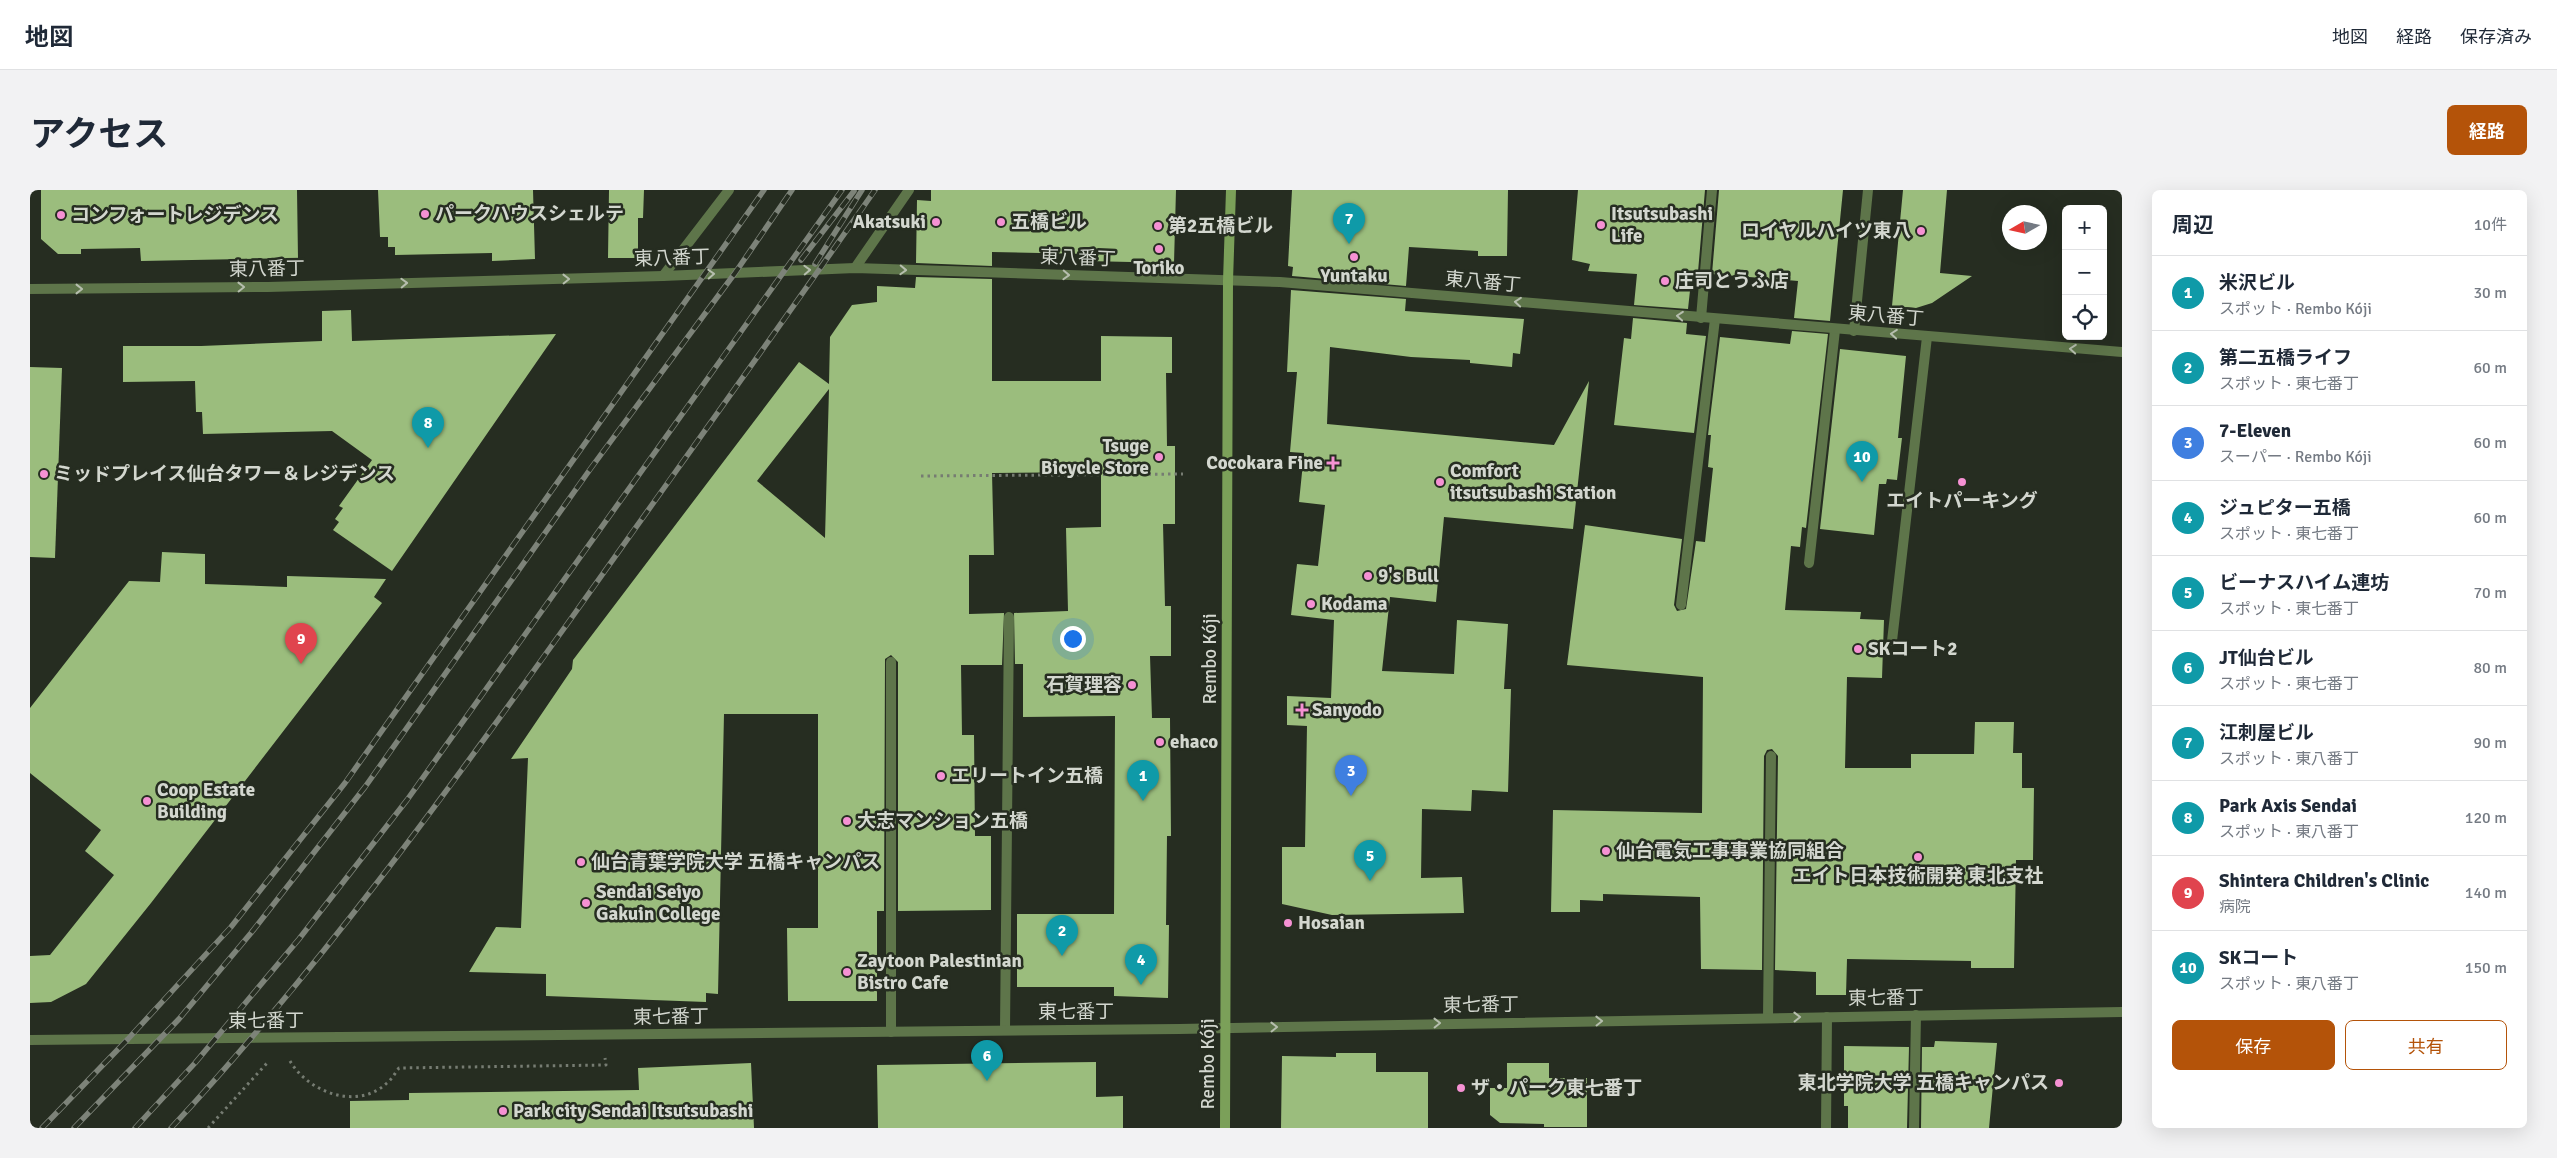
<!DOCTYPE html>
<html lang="ja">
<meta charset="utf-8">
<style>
:root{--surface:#fff;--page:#f2f2f3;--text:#1f2937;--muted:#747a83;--line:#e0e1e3;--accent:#b45309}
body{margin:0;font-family:Signika,"Noto Sans JP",sans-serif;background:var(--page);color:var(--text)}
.controls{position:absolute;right:15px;top:15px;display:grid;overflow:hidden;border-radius:8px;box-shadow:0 5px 20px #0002}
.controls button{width:45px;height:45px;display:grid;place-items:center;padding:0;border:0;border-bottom:1px solid var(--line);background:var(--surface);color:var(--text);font:25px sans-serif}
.compass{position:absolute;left:1972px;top:15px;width:45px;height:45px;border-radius:50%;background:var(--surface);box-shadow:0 5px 20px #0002;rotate:261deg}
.you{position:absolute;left:1042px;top:448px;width:18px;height:18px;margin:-12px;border:4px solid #fff;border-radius:50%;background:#1a73e8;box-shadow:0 0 0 8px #1a73e833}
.badge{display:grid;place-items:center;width:32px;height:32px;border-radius:50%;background:var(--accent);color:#fff;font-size:16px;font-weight:700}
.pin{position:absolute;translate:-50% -41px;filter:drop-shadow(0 1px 2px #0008)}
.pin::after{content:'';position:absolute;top:26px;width:18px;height:15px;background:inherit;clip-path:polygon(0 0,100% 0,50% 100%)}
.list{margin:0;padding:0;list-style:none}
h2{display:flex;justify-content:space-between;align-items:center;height:65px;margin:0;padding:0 20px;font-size:21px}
h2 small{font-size:16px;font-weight:400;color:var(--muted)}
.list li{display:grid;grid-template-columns:32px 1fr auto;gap:15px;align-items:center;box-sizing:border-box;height:75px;padding:0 20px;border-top:1px solid var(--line)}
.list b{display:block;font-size:19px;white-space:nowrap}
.list p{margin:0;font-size:16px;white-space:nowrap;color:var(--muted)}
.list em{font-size:16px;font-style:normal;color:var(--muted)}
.actions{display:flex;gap:10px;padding:15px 20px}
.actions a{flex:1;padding:11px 0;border:1px solid var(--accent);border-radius:8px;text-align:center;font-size:18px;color:var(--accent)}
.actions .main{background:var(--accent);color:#fff}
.icon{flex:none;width:28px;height:28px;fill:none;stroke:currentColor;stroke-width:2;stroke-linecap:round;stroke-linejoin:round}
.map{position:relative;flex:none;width:2092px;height:938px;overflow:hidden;border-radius:8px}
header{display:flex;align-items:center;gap:30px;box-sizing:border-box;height:70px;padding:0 25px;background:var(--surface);border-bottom:1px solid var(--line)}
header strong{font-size:24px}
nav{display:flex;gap:28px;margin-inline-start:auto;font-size:18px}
.intro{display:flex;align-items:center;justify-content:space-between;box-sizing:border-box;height:120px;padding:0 30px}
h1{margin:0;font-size:35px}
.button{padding:12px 22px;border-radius:8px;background:var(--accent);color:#fff;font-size:18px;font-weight:700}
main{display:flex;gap:30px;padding:0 30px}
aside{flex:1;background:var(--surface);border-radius:8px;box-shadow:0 5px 20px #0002}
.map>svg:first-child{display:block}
</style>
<header>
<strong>地図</strong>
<nav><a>地図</a><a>経路</a><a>保存済み</a></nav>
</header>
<div class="intro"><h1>アクセス</h1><a class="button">経路</a></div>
<main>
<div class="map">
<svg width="2092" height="938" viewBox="0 0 2092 938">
<rect width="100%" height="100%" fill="#262d21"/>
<g fill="#9bbd7d" fill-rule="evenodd">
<polygon points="11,0 267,0 268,68 111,71 110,58 51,59 51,64 28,64 11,49"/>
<polygon points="348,0 503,0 505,69 462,71 462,63 365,65 365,57 358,57 358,47 350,47"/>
<polygon points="579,0 614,0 613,28 608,28 608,68 578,68"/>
<polygon points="901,0 1146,0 1144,73 1057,71 1057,64 962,62 962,76 886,73 887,10 901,11"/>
<polygon points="1262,0 1478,0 1477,66 1448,66 1448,61 1379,57 1376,96 1262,86 1263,77 1258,76"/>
<polygon points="1548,0 1675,0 1668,82 1662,82 1658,119 1604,115 1607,84 1558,81 1560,74 1542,70"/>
<polygon points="1689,0 1813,0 1800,131 1764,128 1768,91 1682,84"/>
<polygon points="1873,0 1917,0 1910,83 1942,86 1902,113 1886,118 1862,116"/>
<path d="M 886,87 L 962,89 L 962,191 L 1071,191 L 1071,146 L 1142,147 L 1142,183 L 1136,183 L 1137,256 L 1145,256 L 1145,334 L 1133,334 L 1135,416 L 1141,416 L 1141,466 L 1120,466 L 1122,528 L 1140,528 L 1141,646 L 1137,646 L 1136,735 L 1139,735 L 1138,808 L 1084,806 L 1084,797 L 987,797 L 987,724 L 1084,724 L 1085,526 L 993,527 L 993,474 L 985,474 L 984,423 L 1038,421 L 1036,338 L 1071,337 L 1071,282 L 962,283 L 964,365 L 939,365 L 939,424 L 974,423 L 972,475 L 931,475 L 932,545 L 944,545 L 945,646 L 961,646 L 961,720 L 868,721 L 868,472 L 861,465 L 855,469 L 854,721 L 847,721 L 847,811 L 758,811 L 757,738 L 788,738 L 788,524 L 694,524 L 688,804 L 676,803 L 676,812 L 516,806 L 516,784 L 439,782 L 466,737 L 491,738 L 498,568 L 481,569 L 542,479 L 543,470 L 769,172 L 799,194 L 800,147 L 822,115 L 847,112 L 847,96 L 885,98 ZM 799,199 L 795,348 L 727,291 Z"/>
<polygon points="1261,100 1376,109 1375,121 1494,129 1490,164 1483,163 1482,177 1440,173 1440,170 1381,167 1300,157 1297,234 1524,255 1559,191 1543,339 1414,327 1406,412 1360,407 1352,481 1424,484 1427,430 1478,434 1474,499 1481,499 1478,602 1442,600 1441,621 1392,619 1391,688 1432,687 1434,723 1302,725 1252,714 1252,657 1275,657 1277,536 1257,535 1257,506 1301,508 1304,430 1261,425 1267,374 1288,376 1295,315 1269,312 1274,263 1260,262 1267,182 1257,182"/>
<polygon points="321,120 322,151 526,144 362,381 303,340 309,332 305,329 313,318 309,316 342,270 302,241 173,244 172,222 166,222 165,191 93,192 93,156 171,156 292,151 292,121"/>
<polygon points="1603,128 1657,133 1656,144 1676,146 1664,243 1584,235 1594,148 1601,149"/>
<polygon points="1762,141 1798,144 1776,338 1772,337 1770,357 1761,356 1755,420 1831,422 1830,429 1854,430 1852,488 1817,487 1815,578 1881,578 1881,564 1944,564 1945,532 1984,532 1983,563 1992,563 1992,598 2004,598 2003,670 1986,670 1984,778 1941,778 1941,771 1817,769 1816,805 1786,805 1786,782 1745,780 1748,566 1742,559 1737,560 1734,566 1732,780 1671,779 1670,707 1573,704 1573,711 1550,710 1550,722 1521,722 1523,620 1672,623 1673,487 1537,475 1555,335 1652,349 1644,415 1647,421 1656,419 1666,351 1675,352 1683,278 1678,277 1681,245 1678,245 1690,147 1760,154"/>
<polygon points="1810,159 1876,166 1868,248 1872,248 1867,290 1857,289 1856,294 1849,294 1844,345 1790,339"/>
<polygon points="0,177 32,178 25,368 0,367"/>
<polygon points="132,362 175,364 175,394 257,397 257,386 356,389 344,407 352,413 121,713 56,794 21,812 0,813 0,766 20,765 84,685 55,661 71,640 0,583 0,518 99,391 130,392"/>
<polygon points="1905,851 1967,853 1959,938 1891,938 1892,857 1904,857"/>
<polygon points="1814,856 1879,857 1877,938 1818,938 1818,916 1814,916"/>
<polygon points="1306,863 1346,863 1346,882 1398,882 1398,938 1251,938 1252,866 1306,867"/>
<polygon points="1066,872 1066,907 1093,906 1093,938 848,938 847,875"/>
<polygon points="721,873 724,938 320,938 320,911 379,910 379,903 609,900 608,878"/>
<polygon points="1477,873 1519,873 1519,888 1557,888 1557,937 1514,937 1514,934 1470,933 1460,925 1460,898 1477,898"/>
</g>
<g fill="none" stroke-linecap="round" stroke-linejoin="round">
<g stroke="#767c72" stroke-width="3" stroke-dasharray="2.5 4" stroke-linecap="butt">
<polyline points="891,286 1153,284"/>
<path d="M 260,871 C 278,902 327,921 357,893 C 362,889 365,883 369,878 L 576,875 L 575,868"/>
<polyline points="178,938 238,872"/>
</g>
<g stroke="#5e754a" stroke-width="10">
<polyline points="633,86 699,0"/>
<polyline points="1671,128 1682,0"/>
<polyline points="1824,141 1838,0"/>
<polyline points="1779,373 1805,140"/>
<polyline points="1651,415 1685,129"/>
<polyline points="1862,451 1897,147"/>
<polyline points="1738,828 1741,566"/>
<polyline points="975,840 979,427"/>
<polyline points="861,842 861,472"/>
<polyline points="1796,938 1797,827"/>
<polyline points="1884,938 1886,825"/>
</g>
<g stroke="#5e754a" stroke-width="10">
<polyline points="825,78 879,0"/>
<polyline points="0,99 238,97 633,86 825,78 1250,92 2092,162"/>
<polyline points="0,850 1149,839 2092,822"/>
</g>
<polyline stroke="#7ba059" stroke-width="10" points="1195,938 1198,91 1201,0"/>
<g stroke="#7d8379" stroke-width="5.5">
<g id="rail">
<polyline points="771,70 824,1"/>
<polyline points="785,74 832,0"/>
<polyline points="12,938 98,849 201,737 315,593 734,0"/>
<polyline points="44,938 149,829 221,743 335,597 561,278 705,83 762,0"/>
<polyline points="105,938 165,873 269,749 377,610 812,0"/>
<path d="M 141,938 C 290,778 418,601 545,423 C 645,282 746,142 845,0"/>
</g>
</g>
<use href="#rail" stroke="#262d21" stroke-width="4" stroke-dasharray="11" stroke-linecap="butt"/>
</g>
<defs><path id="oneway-chevron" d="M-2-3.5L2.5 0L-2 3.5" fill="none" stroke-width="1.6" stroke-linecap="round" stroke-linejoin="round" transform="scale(1.25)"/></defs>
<g stroke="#b6beae">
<use href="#oneway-chevron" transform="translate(777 80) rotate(-2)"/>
<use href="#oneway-chevron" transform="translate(873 80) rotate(2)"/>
<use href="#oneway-chevron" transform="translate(681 84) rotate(-3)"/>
<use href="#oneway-chevron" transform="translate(1036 85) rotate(2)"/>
<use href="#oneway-chevron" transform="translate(536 89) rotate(-1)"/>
<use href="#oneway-chevron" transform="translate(374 93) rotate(-2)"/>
<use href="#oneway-chevron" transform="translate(211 97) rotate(-1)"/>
<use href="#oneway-chevron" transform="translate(49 99)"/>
<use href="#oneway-chevron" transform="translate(1488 112) rotate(-175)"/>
<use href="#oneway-chevron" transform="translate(1650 126) rotate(-175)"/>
<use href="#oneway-chevron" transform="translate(1864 144) rotate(-175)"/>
<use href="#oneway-chevron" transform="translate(2043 159) rotate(-176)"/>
<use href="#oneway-chevron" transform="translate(1767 827) rotate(-1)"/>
<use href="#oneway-chevron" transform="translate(1569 831) rotate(-1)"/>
<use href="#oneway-chevron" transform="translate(1407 833) rotate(-1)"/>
<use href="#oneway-chevron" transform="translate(1244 837) rotate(-1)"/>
</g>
<g fill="#f591d3" stroke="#262d21" stroke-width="2">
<circle cx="395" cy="24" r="5"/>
<circle cx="31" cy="25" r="5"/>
<circle cx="906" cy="32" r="5"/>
<circle cx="971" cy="32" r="5"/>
<circle cx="1571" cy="35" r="5"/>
<circle cx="1128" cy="36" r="5"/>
<circle cx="1891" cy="41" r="5"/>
<circle cx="1129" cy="59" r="5"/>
<circle cx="1324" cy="67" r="5"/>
<circle cx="1635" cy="91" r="5"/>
<circle cx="1129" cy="267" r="5"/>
<path d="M1300.5 265.5h5v5h5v5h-5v5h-5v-5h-5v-5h5z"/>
<circle cx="14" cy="284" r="5"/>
<circle cx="1410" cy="292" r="5"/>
<circle cx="1932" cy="292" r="5"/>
<circle cx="1338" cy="386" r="5"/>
<circle cx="1281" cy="414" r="5"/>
<circle cx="1828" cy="459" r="5"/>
<circle cx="1102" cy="495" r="5"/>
<path d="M1269.5 512.5h5v5h5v5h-5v5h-5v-5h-5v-5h5z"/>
<circle cx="1130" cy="552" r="5"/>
<circle cx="911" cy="586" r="5"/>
<circle cx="117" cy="611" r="5"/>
<circle cx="817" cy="631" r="5"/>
<circle cx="1576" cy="661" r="5"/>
<circle cx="1888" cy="667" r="5"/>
<circle cx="551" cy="672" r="5"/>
<circle cx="556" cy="713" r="5"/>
<circle cx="1258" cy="733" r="5"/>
<circle cx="817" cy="782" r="5"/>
<circle cx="2029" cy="893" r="5"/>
<circle cx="1431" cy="898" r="5"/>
<circle cx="473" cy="921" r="5"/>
</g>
<g text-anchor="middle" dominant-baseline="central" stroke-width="5" stroke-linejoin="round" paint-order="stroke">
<g font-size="19" font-weight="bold" fill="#d3d7cf" stroke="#262d21" text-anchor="start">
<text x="405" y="24">パークハウスシェルテ</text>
<text x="1581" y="24">Itsutsubashi<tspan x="1581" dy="22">Life</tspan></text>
<text x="41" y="25">コンフォートレジデンス</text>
<text x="896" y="32" text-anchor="end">Akatsuki</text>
<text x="981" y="32">五橋ビル</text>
<text x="1138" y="36">第2五橋ビル</text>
<text x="1881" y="41" text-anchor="end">ロイヤルハイツ東八</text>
<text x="1129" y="78" text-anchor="middle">Toriko</text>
<text x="1324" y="86" text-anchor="middle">Yuntaku</text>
<text x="1645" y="91">庄司とうふ店</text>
<text x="1119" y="256" text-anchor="end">Tsuge<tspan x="1119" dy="22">Bicycle Store</tspan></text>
<text x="1293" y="273" text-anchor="end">Cocokara Fine</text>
<text x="1420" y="281">Comfort<tspan x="1420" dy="22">itsutsubashi Station</tspan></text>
<text x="24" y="284">ミッドプレイス仙台タワー＆レジデンス</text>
<text x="1932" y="311" text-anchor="middle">エイトパーキング</text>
<text x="1348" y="386">9's Bull</text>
<text x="1291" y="414">Kodama</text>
<text x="1838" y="459">SKコート2</text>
<text x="1092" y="495" text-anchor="end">石賀理容</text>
<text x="1282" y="520">Sanyodo</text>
<text x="1140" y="552">ehaco</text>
<text x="921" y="586">エリートイン五橋</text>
<text x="127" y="600">Coop Estate<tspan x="127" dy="22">Building</tspan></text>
<text x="827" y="631">大志マンション五橋</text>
<text x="1586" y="661">仙台電気工事事業協同組合</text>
<text x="561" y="672">仙台青葉学院大学 五橋キャンパス</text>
<text x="1888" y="686" text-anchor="middle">エイト日本技術開発 東北支社</text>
<text x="566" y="702">Sendai Seiyo<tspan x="566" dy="22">Gakuin College</tspan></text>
<text x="1268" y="733">Hosaian</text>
<text x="827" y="771">Zaytoon Palestinian<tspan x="827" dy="22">Bistro Cafe</tspan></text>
<text x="2019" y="893" text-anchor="end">東北学院大学 五橋キャンパス</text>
<text x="1441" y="898">ザ・パーク東七番丁</text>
<text x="483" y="921">Park city Sendai Itsutsubashi</text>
</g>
<g font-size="19" fill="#d3d7cf" stroke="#262d21">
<text transform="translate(642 68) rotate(-2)">東八番丁</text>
<text transform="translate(1048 68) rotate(2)">東八番丁</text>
<text transform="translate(237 79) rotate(-1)">東八番丁</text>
<text transform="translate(1453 92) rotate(5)">東八番丁</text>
<text transform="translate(1856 126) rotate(5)">東八番丁</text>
<text transform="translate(1180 469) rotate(-90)">Rembo Kóji</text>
<text transform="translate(1856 808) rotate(-1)">東七番丁</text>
<text transform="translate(1451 815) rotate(-1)">東七番丁</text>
<text x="1046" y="822">東七番丁</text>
<text transform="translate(641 827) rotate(-1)">東七番丁</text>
<text x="236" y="831">東七番丁</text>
<text transform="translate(1178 874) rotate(-90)">Rembo Kóji</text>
</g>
</g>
</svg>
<div class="controls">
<button>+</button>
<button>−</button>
<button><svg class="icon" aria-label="locate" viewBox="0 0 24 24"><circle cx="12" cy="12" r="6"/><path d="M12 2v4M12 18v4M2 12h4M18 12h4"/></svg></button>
</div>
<svg class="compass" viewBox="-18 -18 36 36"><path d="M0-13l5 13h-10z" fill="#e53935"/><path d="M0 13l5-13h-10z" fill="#747a83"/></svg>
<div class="you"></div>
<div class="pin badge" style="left:1113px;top:611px;background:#0f9aa8">1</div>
<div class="pin badge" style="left:1032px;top:766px;background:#0f9aa8">2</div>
<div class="pin badge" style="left:1321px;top:606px;background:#3f7fe0">3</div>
<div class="pin badge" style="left:1111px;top:795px;background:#0f9aa8">4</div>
<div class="pin badge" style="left:1340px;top:691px;background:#0f9aa8">5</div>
<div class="pin badge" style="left:957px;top:891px;background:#0f9aa8">6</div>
<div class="pin badge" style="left:1319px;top:54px;background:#0f9aa8">7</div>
<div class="pin badge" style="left:398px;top:258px;background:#0f9aa8">8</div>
<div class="pin badge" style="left:271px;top:474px;background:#e0444e">9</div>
<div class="pin badge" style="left:1832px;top:292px;background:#0f9aa8">10</div>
</div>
<aside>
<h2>周辺<small>10件</small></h2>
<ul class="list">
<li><span class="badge" style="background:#0f9aa8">1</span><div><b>米沢ビル</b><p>スポット · Rembo Kóji</p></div><em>30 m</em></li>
<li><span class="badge" style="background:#0f9aa8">2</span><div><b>第二五橋ライフ</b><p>スポット · 東七番丁</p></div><em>60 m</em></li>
<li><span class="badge" style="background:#3f7fe0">3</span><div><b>7-Eleven</b><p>スーパー · Rembo Kóji</p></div><em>60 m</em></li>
<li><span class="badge" style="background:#0f9aa8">4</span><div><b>ジュピター五橋</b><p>スポット · 東七番丁</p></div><em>60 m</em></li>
<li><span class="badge" style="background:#0f9aa8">5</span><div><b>ビーナスハイム連坊</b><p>スポット · 東七番丁</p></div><em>70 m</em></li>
<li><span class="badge" style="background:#0f9aa8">6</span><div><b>JT仙台ビル</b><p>スポット · 東七番丁</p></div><em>80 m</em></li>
<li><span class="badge" style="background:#0f9aa8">7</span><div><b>江刺屋ビル</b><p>スポット · 東八番丁</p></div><em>90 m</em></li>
<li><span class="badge" style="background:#0f9aa8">8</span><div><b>Park Axis Sendai</b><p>スポット · 東八番丁</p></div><em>120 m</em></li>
<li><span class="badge" style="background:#e0444e">9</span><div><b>Shintera Children's Clinic</b><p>病院</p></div><em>140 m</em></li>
<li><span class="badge" style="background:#0f9aa8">10</span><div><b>SKコート</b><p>スポット · 東八番丁</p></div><em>150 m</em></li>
</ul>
<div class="actions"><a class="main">保存</a><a>共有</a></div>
</aside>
</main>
